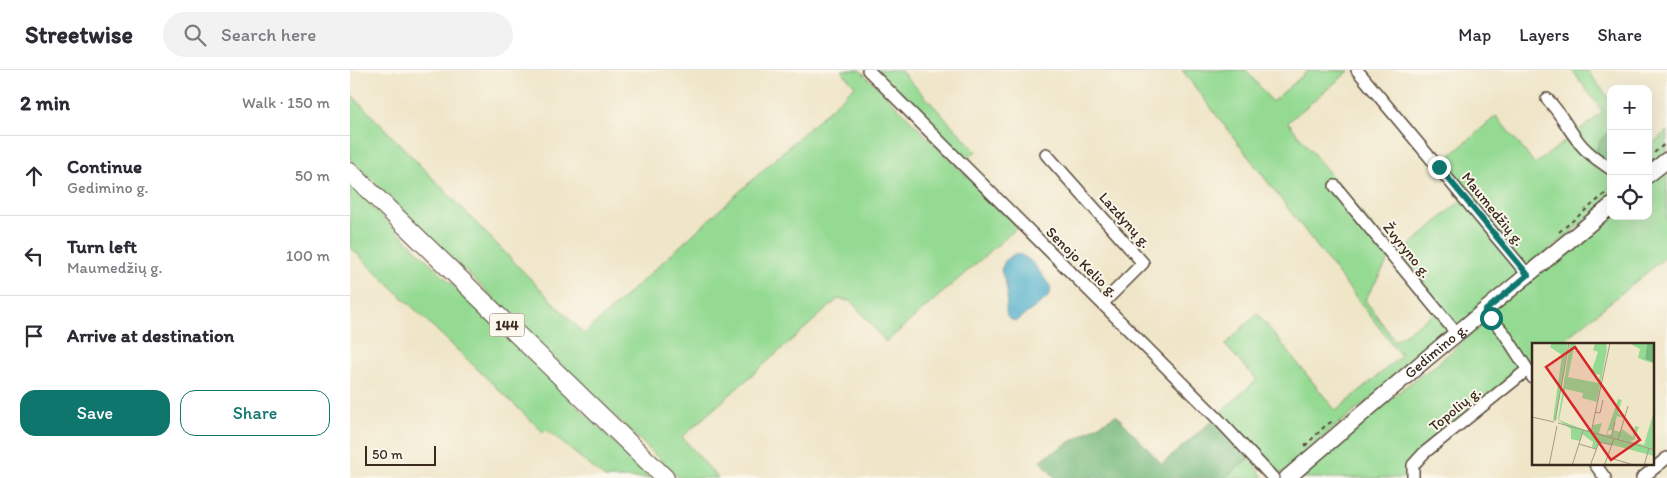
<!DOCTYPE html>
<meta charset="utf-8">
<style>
:root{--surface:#fff;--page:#f2f2f3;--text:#2b2b33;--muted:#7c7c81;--line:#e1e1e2;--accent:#0f766e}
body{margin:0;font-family:Itim,sans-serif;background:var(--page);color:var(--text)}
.controls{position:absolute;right:15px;top:15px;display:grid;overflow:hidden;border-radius:10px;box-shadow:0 5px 20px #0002}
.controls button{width:45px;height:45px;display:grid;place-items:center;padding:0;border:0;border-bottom:1px solid var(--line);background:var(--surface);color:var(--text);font:25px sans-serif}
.scale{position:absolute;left:15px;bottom:12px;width:71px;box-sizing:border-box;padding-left:5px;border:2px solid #3b2a1e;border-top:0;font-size:14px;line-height:18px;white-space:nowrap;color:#3b2a1e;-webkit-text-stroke:4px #fbf7ec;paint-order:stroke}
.stop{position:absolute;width:15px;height:15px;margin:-11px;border:4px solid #0f766e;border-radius:50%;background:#fff}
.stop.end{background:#0f766e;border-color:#fff;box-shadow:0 1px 5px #0008}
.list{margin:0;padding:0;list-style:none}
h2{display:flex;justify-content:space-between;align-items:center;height:65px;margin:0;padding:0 20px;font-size:21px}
h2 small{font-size:16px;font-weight:400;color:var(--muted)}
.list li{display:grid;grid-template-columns:32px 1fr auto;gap:15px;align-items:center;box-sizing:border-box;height:80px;padding:0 20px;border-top:1px solid var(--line)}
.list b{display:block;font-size:19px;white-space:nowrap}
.list p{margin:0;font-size:16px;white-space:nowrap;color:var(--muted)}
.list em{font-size:16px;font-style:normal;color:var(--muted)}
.actions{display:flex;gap:10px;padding:15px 20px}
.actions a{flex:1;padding:11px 0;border:1px solid var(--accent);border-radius:15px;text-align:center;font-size:18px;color:var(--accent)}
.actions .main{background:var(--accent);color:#fff}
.icon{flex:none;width:28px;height:28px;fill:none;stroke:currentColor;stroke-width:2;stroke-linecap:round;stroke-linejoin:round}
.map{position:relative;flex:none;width:1317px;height:408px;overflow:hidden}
header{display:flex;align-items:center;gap:30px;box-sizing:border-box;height:70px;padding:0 25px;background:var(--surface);border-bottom:1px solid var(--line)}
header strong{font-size:24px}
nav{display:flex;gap:28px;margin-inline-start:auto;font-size:18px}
.search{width:350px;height:45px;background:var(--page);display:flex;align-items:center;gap:12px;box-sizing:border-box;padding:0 18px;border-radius:28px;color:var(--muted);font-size:19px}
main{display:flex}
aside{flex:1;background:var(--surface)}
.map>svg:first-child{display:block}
</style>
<header>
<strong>Streetwise</strong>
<div class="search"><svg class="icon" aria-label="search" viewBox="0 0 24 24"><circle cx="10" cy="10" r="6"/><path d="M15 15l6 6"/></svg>Search here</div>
<nav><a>Map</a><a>Layers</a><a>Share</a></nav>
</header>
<main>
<aside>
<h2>2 min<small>Walk · 150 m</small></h2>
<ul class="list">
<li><svg class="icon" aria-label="ahead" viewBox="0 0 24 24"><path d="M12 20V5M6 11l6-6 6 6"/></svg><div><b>Continue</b><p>Gedimino g.</p></div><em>50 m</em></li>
<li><svg class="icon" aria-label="left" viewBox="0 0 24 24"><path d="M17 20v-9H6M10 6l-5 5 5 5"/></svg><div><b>Turn left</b><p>Maumedžių g.</p></div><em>100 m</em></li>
<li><svg class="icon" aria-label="arrive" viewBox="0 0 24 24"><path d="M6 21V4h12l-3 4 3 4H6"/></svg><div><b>Arrive at destination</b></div></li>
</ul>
<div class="actions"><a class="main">Save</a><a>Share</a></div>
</aside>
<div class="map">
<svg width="1317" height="408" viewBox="0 0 1317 408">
<rect width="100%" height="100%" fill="#fbf7ec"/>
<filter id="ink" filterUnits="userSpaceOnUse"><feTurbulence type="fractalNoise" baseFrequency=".02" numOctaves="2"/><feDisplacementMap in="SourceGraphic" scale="10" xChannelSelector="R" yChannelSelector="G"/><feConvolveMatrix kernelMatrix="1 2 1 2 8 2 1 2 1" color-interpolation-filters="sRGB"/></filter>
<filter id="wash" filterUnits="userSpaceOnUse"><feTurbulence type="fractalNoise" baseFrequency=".0096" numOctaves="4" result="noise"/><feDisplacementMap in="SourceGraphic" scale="20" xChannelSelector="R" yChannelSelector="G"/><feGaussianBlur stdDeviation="1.12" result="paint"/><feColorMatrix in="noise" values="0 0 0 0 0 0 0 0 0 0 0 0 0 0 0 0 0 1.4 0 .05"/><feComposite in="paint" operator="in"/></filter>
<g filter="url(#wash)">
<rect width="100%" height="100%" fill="#efe5c7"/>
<g fill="#94da93" stroke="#688258">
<polygon points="491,0 510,0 668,157 536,272 501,231 488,229 332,367 368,408 329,408 0,89 0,23 234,264 505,16"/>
<polygon points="524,0 550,0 626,81 616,91"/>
<path d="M 832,0 L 896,0 L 922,32 L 959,0 L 999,1 L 938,52 L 1043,182 L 1015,230 L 1045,271 L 1090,239 L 1049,185 L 1118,124 L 1093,92 L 1146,46 L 1185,94 L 1253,42 L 1222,0 L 1237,0 L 1261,31 L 1261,60 C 1253,67 1246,74 1247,85 L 1261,93 L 1261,129 L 1028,323 L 981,360 L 952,385 L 939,400 L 931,403 L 922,401 L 868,344 L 907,310 L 875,275 L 907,243 L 986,341 L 1051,286 Z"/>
<polygon points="1317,61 1317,82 1298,97 1298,73 1302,74"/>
<polygon points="1317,90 1317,186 1209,274 1183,274 1183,295 1074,383 1063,408 949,408 1056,316 1086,295 1127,259 1134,255 1144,257 1135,241 1261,136 1261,146 1298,146 1298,105"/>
<polygon points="0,115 301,408 255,408 197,360 194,363 0,177"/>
<polygon points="899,388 914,408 874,408"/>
</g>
<g fill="#77ba7d" stroke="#59724e">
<path d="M 1261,60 L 1261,93 L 1246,85 C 1246,74 1253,67 1261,60 Z"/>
<polygon points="766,345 812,394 863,350 899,388 874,408 705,408 690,390"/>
</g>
<path fill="#4badca" stroke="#436c74" d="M 664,184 C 680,183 692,206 700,216 L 701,220 L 697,228 L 667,251 C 649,250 659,233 657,221 C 656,213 653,207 651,200 L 655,191 Z"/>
</g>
<g filter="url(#ink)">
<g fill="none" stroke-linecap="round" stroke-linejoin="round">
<g stroke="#564637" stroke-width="14">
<g id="street">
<polyline points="518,0 869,350 923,408"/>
<polyline points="1007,0 1178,205"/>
<path d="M 1197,29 C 1212,44 1219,62 1233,77 C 1241,86 1251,92 1261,99"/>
<polyline points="696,84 793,193 753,233"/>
<polyline points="985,116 1107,264"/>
<polyline points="1135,241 1154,263 1183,308"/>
<polyline points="1245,394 1255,408"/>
<polyline points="1063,408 1063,395 1074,383 1177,300"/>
<polyline points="1292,408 1317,388"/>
</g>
</g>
<g stroke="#564637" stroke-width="18">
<g id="secondary">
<polyline points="1298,105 1317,90"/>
<path id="s1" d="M 937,408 L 1076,289 L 1261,136"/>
</g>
</g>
<g stroke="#564637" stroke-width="20">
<polyline id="primary" points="0,102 315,408"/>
</g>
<g stroke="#564637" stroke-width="2" stroke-dasharray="4 4" stroke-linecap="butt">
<polyline points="1298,88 1317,72"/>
<polyline points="1209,162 1261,119"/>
<polyline points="955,376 976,355 983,351"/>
</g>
<use href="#street" stroke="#fff" stroke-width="11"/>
<use href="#secondary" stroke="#fff" stroke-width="15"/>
<use href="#primary" stroke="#fff" stroke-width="18"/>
</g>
</g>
<g fill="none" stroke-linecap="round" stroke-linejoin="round" filter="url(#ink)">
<polyline stroke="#0f766e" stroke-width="6" points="1089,97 1178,205 1135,241 1141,248"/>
</g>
<g text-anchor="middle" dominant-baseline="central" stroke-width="4" stroke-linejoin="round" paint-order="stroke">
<rect fill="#fbf7ec" stroke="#75685c" stroke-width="1" x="139.5" y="243.5" width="35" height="23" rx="4"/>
<g font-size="14" font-weight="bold" fill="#3b2a1e">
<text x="157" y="255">144</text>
</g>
<g font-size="15" fill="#3b2a1e" stroke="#fbf7ec">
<text transform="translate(1143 139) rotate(51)">Maumedžių g.</text>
<text transform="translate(775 150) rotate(48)">Lazdynų g.</text>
<text transform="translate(1057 180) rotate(51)">Žvyryno g.</text>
<text transform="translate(732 192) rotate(44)">Senojo Kelio g.</text>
<text stroke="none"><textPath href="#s1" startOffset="196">Gedimino g.</textPath></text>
<text transform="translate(1105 339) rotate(-39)">Topolių g.</text>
</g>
</g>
<g transform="translate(1182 273)">
<rect width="122" height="122" fill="#efe5c7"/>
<path d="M 20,0 L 36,0 L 24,77 L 21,77 L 30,12 L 18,4 ZM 38,0 L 43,0 L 36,34 L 66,40 L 68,32 L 59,30 L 66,9 L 61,7 L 63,0 L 74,0 L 75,6 L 65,59 L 50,55 L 51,50 L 33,46 L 27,77 L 53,87 L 60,87 L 61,82 L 70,80 L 67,90 L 74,92 L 86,56 L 90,57 L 86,70 L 92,75 L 85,73 L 81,87 L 77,87 L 75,91 L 80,92 L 81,87 L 89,89 L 90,86 L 101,94 L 103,83 L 107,84 L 102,97 L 98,98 L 112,102 L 122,68 L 122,113 L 69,99 L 64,106 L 60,104 L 61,99 L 50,91 L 48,98 L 39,96 L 39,86 L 26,77 ZM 97,0 L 115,0 L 113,16 L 122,21 L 106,15 L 108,6 Z" fill="#94da93"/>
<path d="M 115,0 L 122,0 L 122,20 L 113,16 Z" fill="#77ba7d"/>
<path fill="none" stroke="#a79a83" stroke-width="1" d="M 63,69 L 68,70 L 71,57M 0,74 L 22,79M 23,78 L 37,0M 26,80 L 123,107M 59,90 L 78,0M 79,95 L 83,79M 86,97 L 96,63M 47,101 L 64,106M 75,114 L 105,123M 17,123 L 25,83M 40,123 L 51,88M 58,123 L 67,99 L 80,102M 72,123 L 82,96M 112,123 L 117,105"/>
<path fill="#d62828" fill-opacity="0.15" stroke="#d62828" stroke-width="2.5" d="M 43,4 L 108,97 L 79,117 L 14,24 Z"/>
<rect width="122" height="122" fill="none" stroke="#3b2a1e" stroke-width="2.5"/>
</g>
</svg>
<div class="controls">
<button>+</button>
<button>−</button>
<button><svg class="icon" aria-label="locate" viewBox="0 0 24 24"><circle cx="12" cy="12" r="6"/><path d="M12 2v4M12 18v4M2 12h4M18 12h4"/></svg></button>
</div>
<div class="scale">50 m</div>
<div class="stop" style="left:1141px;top:248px"></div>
<div class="stop end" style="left:1089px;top:97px"></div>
</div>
</main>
